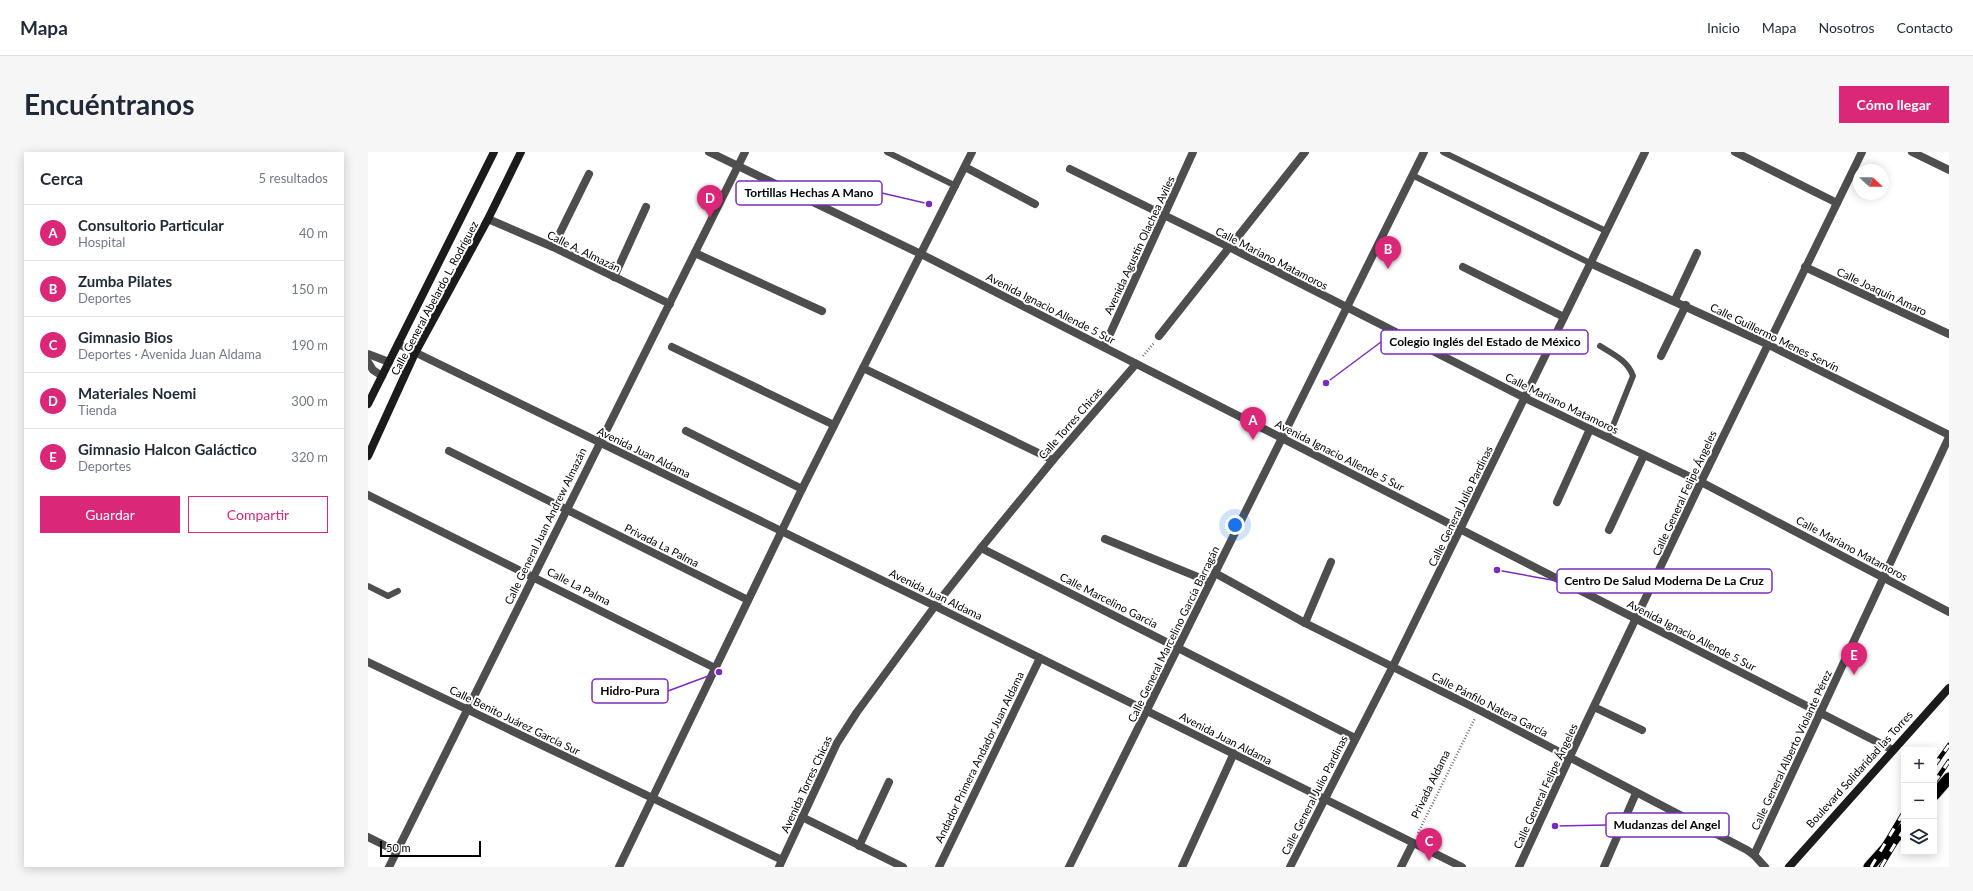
<!DOCTYPE html>
<html lang="es">
<meta charset="utf-8">
<style>
:root{--surface:#fff;--page:#f6f6f7;--text:#1f2937;--muted:#747a83;--line:#e0e1e3;--accent:#db2777}
body{margin:0;font-family:Lato,sans-serif;background:var(--page);color:var(--text)}
.controls{position:absolute;right:12px;bottom:12px;display:grid;overflow:hidden;border-radius:0px;box-shadow:0 2px 10px #0003}
.controls button{width:36px;height:36px;display:grid;place-items:center;padding:0;border:0;border-bottom:1px solid var(--line);background:var(--surface);color:var(--text);font:20px sans-serif}
.compass{position:absolute;left:1485px;top:12px;width:36px;height:36px;border-radius:50%;background:var(--surface);box-shadow:0 2px 10px #0003;rotate:112deg}
.scale{position:absolute;left:12px;bottom:10px;width:101px;box-sizing:border-box;padding-left:4px;border:2px solid #000;border-top:0;font-size:11px;line-height:14px;white-space:nowrap;color:#000;-webkit-text-stroke:3px #fff;paint-order:stroke}
.you{position:absolute;left:867px;top:373px;width:14px;height:14px;margin:-10px;border:3px solid #fff;border-radius:50%;background:#1a73e8;box-shadow:0 0 0 6px #1a73e833}
.badge{display:grid;place-items:center;width:26px;height:26px;border-radius:50%;background:var(--accent);color:#fff;font-size:13px;font-weight:700}
.pin{position:absolute;translate:-50% -33px;filter:drop-shadow(0 1px 2px #0008)}
.pin::after{content:'';position:absolute;top:21px;width:14px;height:12px;background:inherit;clip-path:polygon(0 0,100% 0,50% 100%)}
.list{margin:0;padding:0;list-style:none}
h2{display:flex;justify-content:space-between;align-items:center;height:52px;margin:0;padding:0 16px;font-size:17px}
h2 small{font-size:13px;font-weight:400;color:var(--muted)}
.list li{display:grid;grid-template-columns:26px 1fr auto;gap:12px;align-items:center;box-sizing:border-box;height:56px;padding:0 16px;border-top:1px solid var(--line)}
.list b{display:block;font-size:15px;white-space:nowrap}
.list p{margin:0;font-size:13px;white-space:nowrap;color:var(--muted)}
.list em{font-size:13px;font-style:normal;color:var(--muted)}
.actions{display:flex;gap:8px;padding:12px 16px}
.actions a{flex:1;padding:9px 0;border:1px solid var(--accent);border-radius:0px;text-align:center;font-size:14px;color:var(--accent)}
.actions .main{background:var(--accent);color:#fff}
.icon{flex:none;width:22px;height:22px;fill:none;stroke:currentColor;stroke-width:2;stroke-linecap:round;stroke-linejoin:round}
.map{position:relative;flex:none;width:1581px;height:715px;overflow:hidden;border-radius:0px}
header{display:flex;align-items:center;gap:24px;box-sizing:border-box;height:56px;padding:0 20px;background:var(--surface);border-bottom:1px solid var(--line)}
header strong{font-size:19px}
nav{display:flex;gap:22px;margin-inline-start:auto;font-size:14px}
.intro{display:flex;align-items:center;justify-content:space-between;box-sizing:border-box;height:96px;padding:0 24px}
h1{margin:0;font-size:28px}
.button{padding:10px 18px;border-radius:0px;background:var(--accent);color:#fff;font-size:14px;font-weight:700}
main{display:flex;gap:24px;padding:0 24px}
aside{flex:1;background:var(--surface);border-radius:0px;box-shadow:0 2px 10px #0003}
.map>svg:first-child{display:block}
</style>
<header>
<strong>Mapa</strong>
<nav><a>Inicio</a><a>Mapa</a><a>Nosotros</a><a>Contacto</a></nav>
</header>
<div class="intro"><h1>Encuéntranos</h1><a class="button">Cómo llegar</a></div>
<main>
<aside>
<h2>Cerca<small>5 resultados</small></h2>
<ul class="list">
<li><span class="badge">A</span><div><b>Consultorio Particular</b><p>Hospital</p></div><em>40 m</em></li>
<li><span class="badge">B</span><div><b>Zumba Pilates</b><p>Deportes</p></div><em>150 m</em></li>
<li><span class="badge">C</span><div><b>Gimnasio Bios</b><p>Deportes · Avenida Juan Aldama</p></div><em>190 m</em></li>
<li><span class="badge">D</span><div><b>Materiales Noemi</b><p>Tienda</p></div><em>300 m</em></li>
<li><span class="badge">E</span><div><b>Gimnasio Halcon Galáctico</b><p>Deportes</p></div><em>320 m</em></li>
</ul>
<div class="actions"><a class="main">Guardar</a><a>Compartir</a></div>
</aside>
<div class="map">
<svg width="1581" height="715" viewBox="0 0 1581 715">
<rect width="100%" height="100%" fill="#fff"/>
<g fill="none" stroke-linecap="round" stroke-linejoin="round">
<g stroke="#dbdbdb" stroke-width="13">
<g id="trunk">
<polyline points="1566,643 1581,626"/>
<polyline points="1501,715 1536,676"/>
</g>
</g>
<g stroke="#707070" stroke-width="2.5" stroke-dasharray="1 2" stroke-linecap="butt">
<polyline points="775,204 786,191"/>
<polyline points="1050,681 1107,566"/>
</g>
<g stroke="#4e4e4e" stroke-width="6">
<polyline points="519,0 588,34"/>
<polyline points="1075,0 1238,79"/>
<polyline points="1044,23 1222,111"/>
<path d="M 1232,194 C 1245,202 1260,209 1265,224 L 1240,286"/>
<polyline points="0,434 20,444 30,439"/>
</g>
<g stroke="#4e4e4e" stroke-width="8">
<polyline points="341,0 553,102 1525,598"/>
<polyline points="1367,0 1469,51"/>
<polyline points="1544,0 1581,18"/>
<polyline points="597,15 667,52"/>
<polyline points="702,17 861,95 1157,246 1333,330 1581,460"/>
<polyline points="120,67 185,95 302,152"/>
<polyline points="185,95 221,22"/>
<polyline points="327,101 454,159"/>
<polyline points="1222,111 1399,192 1581,283"/>
<polyline points="1095,115 1196,165"/>
<polyline points="1437,115 1581,182"/>
<polyline points="246,125 278,55"/>
<polyline points="1307,148 1329,101"/>
<polyline points="791,184 937,0"/>
<polyline points="30,192 567,454 1094,715"/>
<polyline points="304,195 466,273"/>
<polyline points="736,195 825,0"/>
<polyline points="0,202 21,210"/>
<polyline points="1293,204 1318,153"/>
<polyline points="0,210 5,218 14,224"/>
<polyline points="495,216 685,308"/>
<polyline points="318,279 434,337"/>
<polyline points="81,299 380,448"/>
<polyline points="0,343 347,516"/>
<polyline points="1189,350 1222,277"/>
<polyline points="1241,378 1276,303"/>
<polyline points="737,387 842,430"/>
<polyline points="613,396 987,586"/>
<polyline points="847,421 937,471 1111,558 1379,698 1386,703 1397,715"/>
<polyline points="937,471 963,410"/>
<polyline points="0,510 414,708"/>
<polyline points="1226,555 1274,578"/>
<polyline points="434,665 535,715"/>
<polyline points="0,685 28,699"/>
<polyline points="491,694 521,630"/>
<polyline points="1386,703 1581,285"/>
<polyline points="21,715 377,0"/>
<polyline points="411,715 469,591 489,560 567,454 613,396 685,308 768,212"/>
<polyline points="571,715 672,506"/>
<polyline points="701,715 1056,0"/>
<polyline points="814,715 866,601"/>
<polyline points="922,715 1025,514 1277,0"/>
<polyline points="1033,715 1045,691"/>
<polyline points="1151,715 1205,598 1333,330 1494,0"/>
<polyline points="1236,715 1268,641"/>
</g>
<polyline stroke="#4e4e4e" stroke-width="8" points="251,715 434,337 604,0"/>
<g stroke="#1b1b1b" stroke-width="8">
<polyline points="0,252 126,0"/>
<polyline points="0,304 47,201 120,67 153,0"/>
<polyline points="1421,715 1581,536"/>
</g>
<use href="#trunk" stroke="#000" stroke-width="11"/>
<g stroke="#000" stroke-width="4.5">
<g id="rail">
<polyline points="1566,614 1581,593"/>
<polyline points="1566,631 1581,609"/>
<polyline points="1503,715 1536,660"/>
<polyline points="1513,715 1536,677"/>
</g>
</g>
<use href="#rail" stroke="#fff" stroke-width="3" stroke-dasharray="9" stroke-linecap="butt"/>
</g>
<g text-anchor="middle" dominant-baseline="central" stroke-width="4" stroke-linejoin="round" paint-order="stroke">
<g font-size="11" fill="#000" stroke="#fff">
<text transform="translate(771 93) rotate(-65)">Avenida Agustin Olachea Aviles</text>
<text transform="translate(216 99) rotate(26)">Calle A. Almazán</text>
<text transform="translate(904 106) rotate(27)">Calle Mariano Matamoros</text>
<text transform="translate(1514 139) rotate(25)">Calle Joaquín Amaro</text>
<text transform="translate(66 146) rotate(-62)">Calle General Abelardo L. Rodríguez</text>
<text transform="translate(683 156) rotate(27)">Avenida Ignacio Allende 5 Sur</text>
<text transform="translate(1407 185) rotate(26)">Calle Guillermo Menes Servín</text>
<text transform="translate(1194 251) rotate(26)">Calle Mariano Matamoros</text>
<text transform="translate(702 271) rotate(-49)">Calle Torres Chicas</text>
<text transform="translate(276 300) rotate(26)">Avenida Juan Aldama</text>
<text transform="translate(972 303) rotate(27)">Avenida Ignacio Allende 5 Sur</text>
<text transform="translate(1316 341) rotate(-65)">Calle General Felipe Ángeles</text>
<text transform="translate(1092 354) rotate(-64)">Calle General Julio Pardinas</text>
<text transform="translate(177 374) rotate(-64)">Calle General Juan Andrew Almazán</text>
<text transform="translate(294 393) rotate(27)">Privada La Palma</text>
<text transform="translate(1484 396) rotate(28)">Calle Mariano Matamoros</text>
<text transform="translate(211 434) rotate(27)">Calle La Palma</text>
<text transform="translate(568 442) rotate(26)">Avenida Juan Aldama</text>
<text transform="translate(741 448) rotate(27)">Calle Marcelino Garcia</text>
<text transform="translate(805 482) rotate(-64)">Calle General Marcelino García Barragán</text>
<text transform="translate(1324 483) rotate(27)">Avenida Ignacio Allende 5 Sur</text>
<text transform="translate(1122 552) rotate(27)">Calle Pánfilo Natera García</text>
<text transform="translate(147 568) rotate(26)">Calle Benito Juárez García Sur</text>
<text transform="translate(858 586) rotate(27)">Avenida Juan Aldama</text>
<text transform="translate(1423 598) rotate(-65)">Calle General Alberto Violante Pérez</text>
<text transform="translate(611 605) rotate(-64)">Andador Primera Andador Juan Aldama</text>
<text transform="translate(1491 617) rotate(-48)">Boulevard Solidaridad las Torres</text>
<text transform="translate(438 632) rotate(-65)">Avenida Torres Chicas</text>
<text transform="translate(1062 632) rotate(-64)">Privada Aldama</text>
<text transform="translate(1177 634) rotate(-65)">Calle General Felipe Ángeles</text>
<text transform="translate(946 643) rotate(-63)">Calle General Julio Pardinas</text>
</g>
</g>
<path fill="none" stroke="#7b2cbf" stroke-width="1.5" d="M561 52L514 41M958 231L1013 190M1129 418L1189 429M351 520L300 539M1187 674L1238 673"/>
<g fill="#7b2cbf" stroke="#fff" stroke-width="1.5">
<circle cx="561" cy="52" r="4"/>
<circle cx="958" cy="231" r="4"/>
<circle cx="1129" cy="418" r="4"/>
<circle cx="351" cy="520" r="4"/>
<circle cx="1187" cy="674" r="4"/>
</g>
<g fill="#fff" stroke="#7b2cbf" stroke-width="1.5">
<rect x="368" y="29" width="146" height="24" rx="4"/>
<rect x="1013" y="178" width="207" height="24" rx="4"/>
<rect x="1189" y="417" width="215" height="24" rx="4"/>
<rect x="224" y="527" width="76" height="24" rx="4"/>
<rect x="1238" y="661" width="123" height="24" rx="4"/>
</g>
<g font-size="12" text-anchor="middle" font-weight="bold" fill="#000">
<text x="441" y="45">Tortillas Hechas A Mano</text>
<text x="1117" y="194">Colegio Inglés del Estado de México</text>
<text x="1296" y="433">Centro De Salud Moderna De La Cruz</text>
<text x="262" y="543">Hidro-Pura</text>
<text x="1299" y="677">Mudanzas del Angel</text>
</g>
</svg>
<div class="controls">
<button>+</button>
<button>−</button>
<button><svg class="icon" aria-label="layers" viewBox="0 0 24 24"><path d="M12 4l9 5-9 5-9-5zM3 14l9 5 9-5"/></svg></button>
</div>
<svg class="compass" viewBox="-18 -18 36 36"><path d="M0-13l5 13h-10z" fill="#e53935"/><path d="M0 13l5-13h-10z" fill="#747a83"/></svg>
<div class="scale">50 m</div>
<div class="you"></div>
<div class="pin badge" style="left:885px;top:288px">A</div>
<div class="pin badge" style="left:1020px;top:117px">B</div>
<div class="pin badge" style="left:1061px;top:709px">C</div>
<div class="pin badge" style="left:342px;top:66px">D</div>
<div class="pin badge" style="left:1486px;top:523px">E</div>
</div>
</main>
